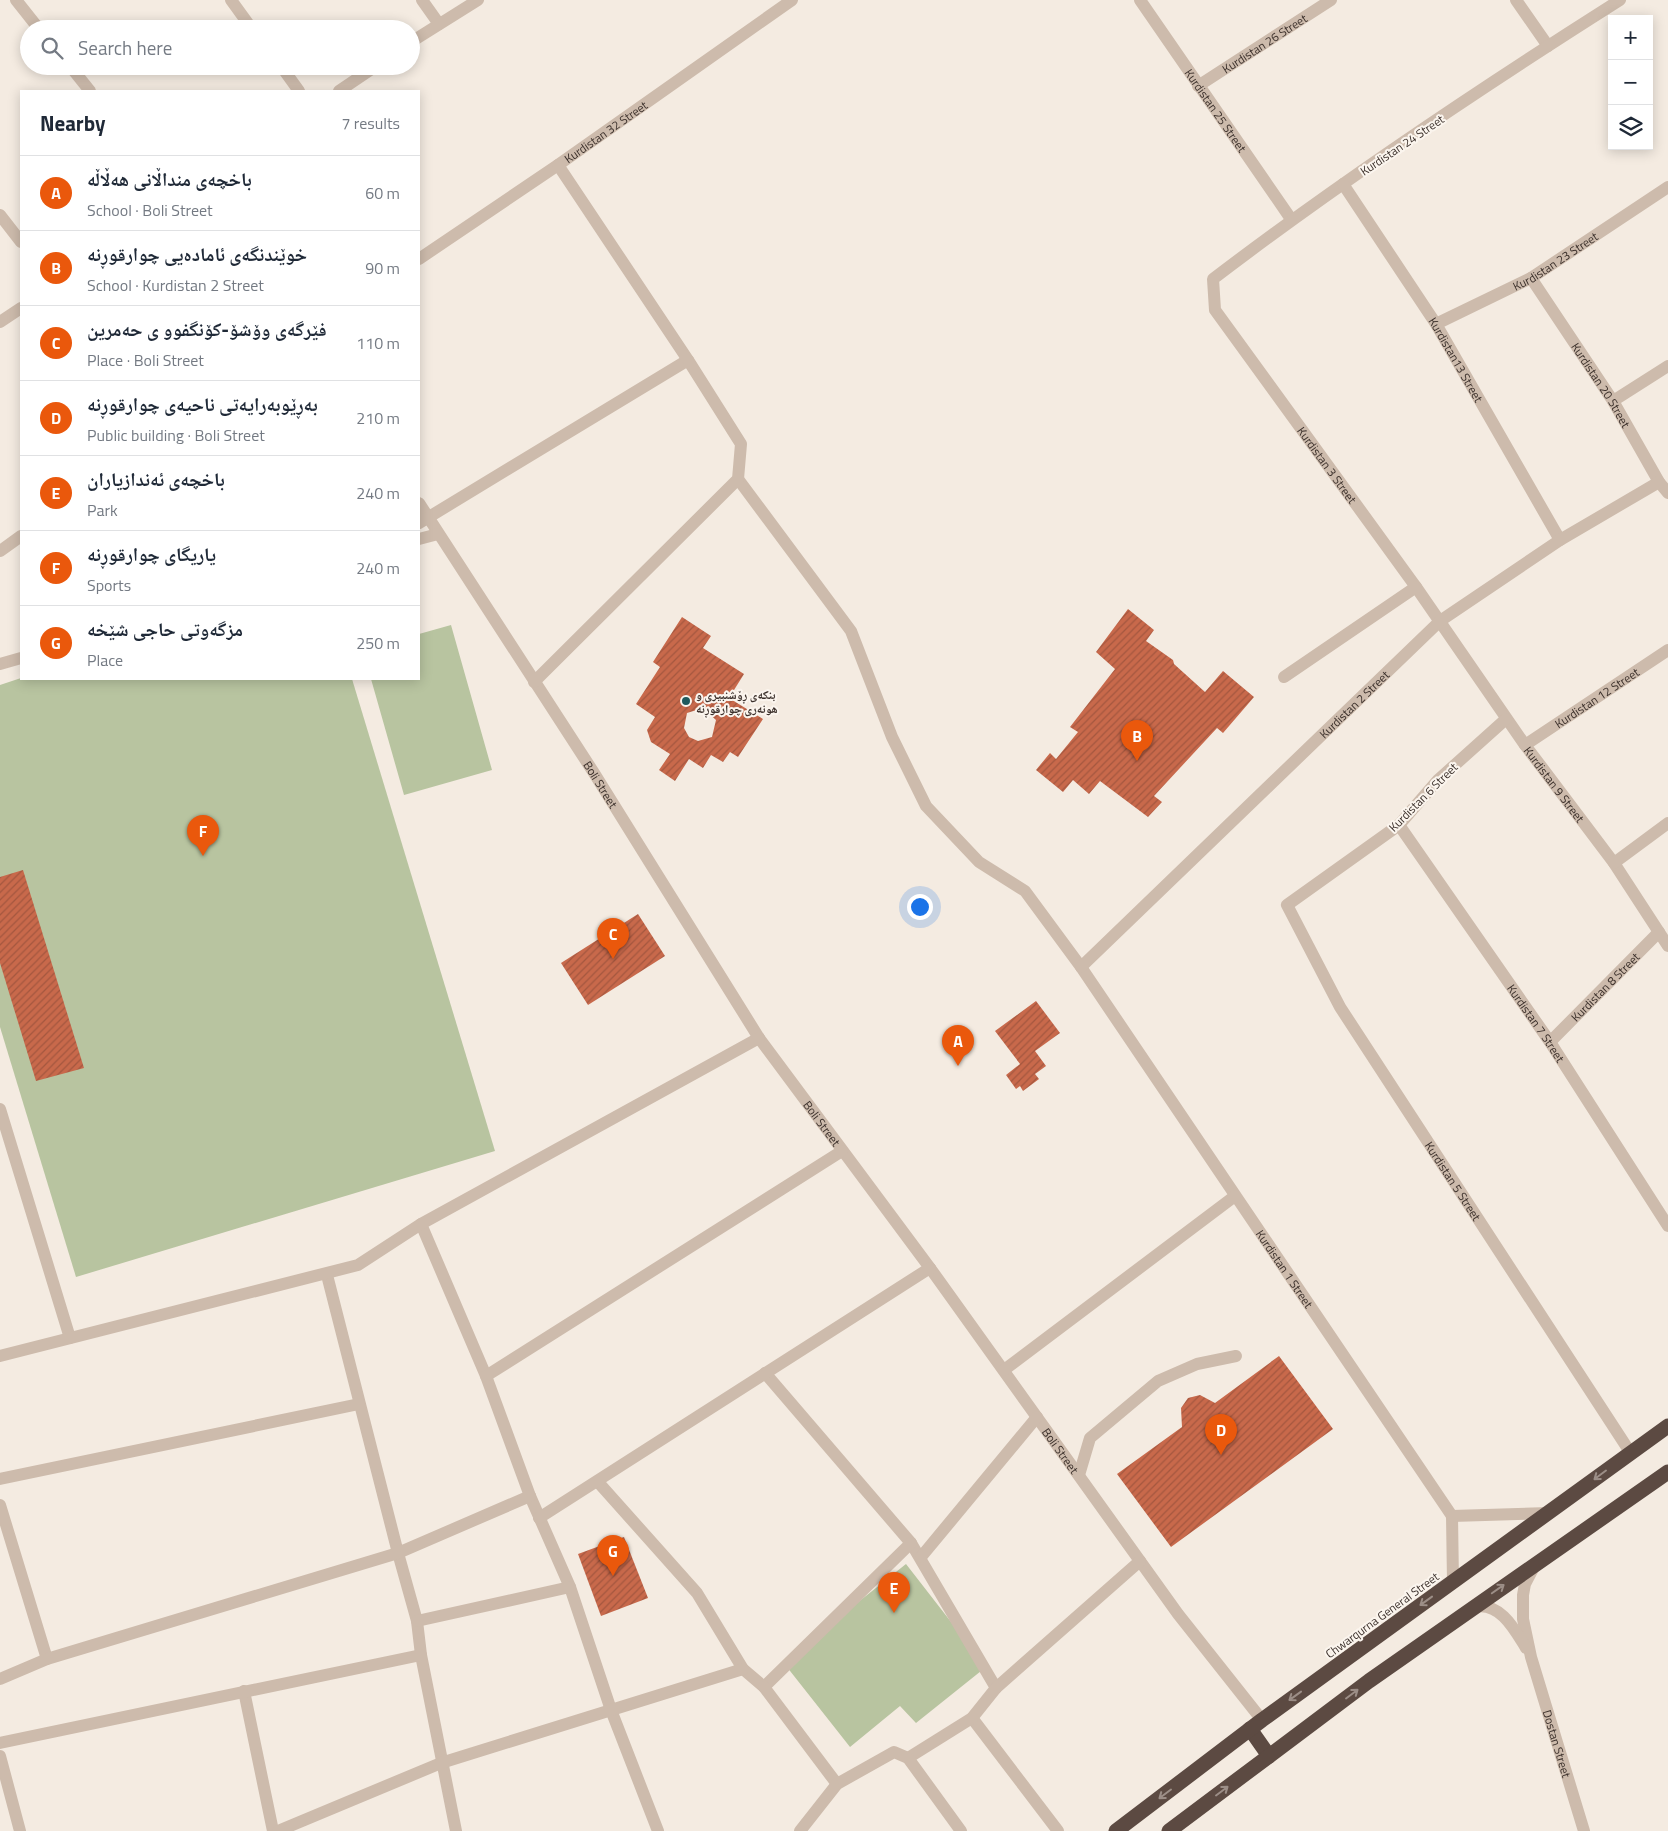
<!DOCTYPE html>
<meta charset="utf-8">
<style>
:root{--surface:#fff;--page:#f6f6f7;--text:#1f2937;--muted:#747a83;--line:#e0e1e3;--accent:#ea580c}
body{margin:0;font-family:"Titillium Web","Noto Naskh Arabic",sans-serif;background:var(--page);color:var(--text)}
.controls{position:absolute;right:15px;top:15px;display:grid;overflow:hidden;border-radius:0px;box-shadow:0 2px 12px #0003}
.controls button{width:45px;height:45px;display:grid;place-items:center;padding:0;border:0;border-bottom:1px solid var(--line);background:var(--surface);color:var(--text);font:25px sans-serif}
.you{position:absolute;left:919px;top:906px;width:18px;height:18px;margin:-12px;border:4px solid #fff;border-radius:50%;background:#1a73e8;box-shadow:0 0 0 8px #1a73e833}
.badge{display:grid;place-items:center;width:32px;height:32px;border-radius:50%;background:var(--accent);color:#fff;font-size:16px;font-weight:700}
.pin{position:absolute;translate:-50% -41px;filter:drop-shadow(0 1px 2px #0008)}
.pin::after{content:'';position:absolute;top:26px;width:18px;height:15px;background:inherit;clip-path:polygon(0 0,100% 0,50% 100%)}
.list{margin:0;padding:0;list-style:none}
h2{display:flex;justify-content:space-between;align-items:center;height:65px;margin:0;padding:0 20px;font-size:21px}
h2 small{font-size:16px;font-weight:400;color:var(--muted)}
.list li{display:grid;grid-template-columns:32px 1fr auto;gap:15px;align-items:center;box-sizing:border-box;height:75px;padding:0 20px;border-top:1px solid var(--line)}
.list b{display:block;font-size:19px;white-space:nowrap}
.list p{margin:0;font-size:16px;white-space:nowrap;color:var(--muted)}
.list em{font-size:16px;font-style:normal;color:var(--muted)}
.icon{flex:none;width:28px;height:28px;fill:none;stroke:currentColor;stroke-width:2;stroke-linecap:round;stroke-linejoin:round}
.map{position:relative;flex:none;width:1668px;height:1831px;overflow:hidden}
.search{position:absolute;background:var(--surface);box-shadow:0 2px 12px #0003;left:20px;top:20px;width:400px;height:55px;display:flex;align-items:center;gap:12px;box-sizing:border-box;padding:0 18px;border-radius:28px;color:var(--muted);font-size:19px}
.panel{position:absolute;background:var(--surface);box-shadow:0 2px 12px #0003;left:20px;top:90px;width:400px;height:590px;border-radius:0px}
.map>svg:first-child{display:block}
</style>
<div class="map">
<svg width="1668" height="1831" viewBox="0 0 1668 1831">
<defs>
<pattern id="building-hatch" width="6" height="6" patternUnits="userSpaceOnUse" patternTransform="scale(1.25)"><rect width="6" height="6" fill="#c8694b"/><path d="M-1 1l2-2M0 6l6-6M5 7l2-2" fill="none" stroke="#a4573f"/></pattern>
</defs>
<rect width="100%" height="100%" fill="#f4ebe1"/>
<g fill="#b8c4a0">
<polygon points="451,625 492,770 404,795 371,679 419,679 419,634"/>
<polygon points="21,678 352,679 495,1151 76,1277 0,1027 0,685"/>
<polygon points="906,1564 986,1667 916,1723 900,1706 850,1747 783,1662"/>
</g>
<g fill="url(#building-hatch)" fill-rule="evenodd">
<polygon points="1128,609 1154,630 1146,641 1173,660 1174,664 1205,692 1223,671 1254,697 1223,733 1217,728 1154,796 1162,802 1148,817 1100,781 1089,794 1073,780 1063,792 1036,770 1050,753 1056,759 1078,732 1070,727 1115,669 1096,652"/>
<path d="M 682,617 L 711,636 L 703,648 L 744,674 L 729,698 L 763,719 L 738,757 L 730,752 L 723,762 L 711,755 L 703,768 L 689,759 L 675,781 L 659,770 L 670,754 L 651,742 L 647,730 L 655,717 L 636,704 L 660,667 L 653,662 ZM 703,708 L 716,720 L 712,737 L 698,741 L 689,737 L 684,728 L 687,713 Z"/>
<polygon points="23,870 84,1068 36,1081 0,963 0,877"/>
<polygon points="638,914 665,956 588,1005 561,963"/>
<polygon points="1036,1001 1060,1033 1035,1051 1046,1066 1035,1074 1039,1079 1023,1091 1020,1086 1016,1089 1006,1075 1020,1064 995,1031"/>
<polygon points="1279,1356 1333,1429 1171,1547 1117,1474 1182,1427 1181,1408 1188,1398 1200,1395 1215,1403"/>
<polygon points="624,1537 648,1598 601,1616 578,1554"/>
</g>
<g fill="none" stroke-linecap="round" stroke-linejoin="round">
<g stroke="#cdbbac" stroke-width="12">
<polyline points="16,0 39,29"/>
<polyline points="231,0 252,29"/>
<polyline points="422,0 439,24"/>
<path id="s1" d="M 1140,0 L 1291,219"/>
<polyline points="1516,0 1548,46"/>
<path id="s2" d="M 1620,0 C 1481,88 1344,179 1213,279 L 1215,310 L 1416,587 L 1525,745 L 1614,863 L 1668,946"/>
<polyline points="411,42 478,0"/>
<polyline points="70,66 90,91"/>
<polyline points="281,66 299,91"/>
<path id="s3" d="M 1198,86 L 1331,0"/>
<polyline points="339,91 376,66"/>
<path id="s4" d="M 1343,184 L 1436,324 L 1560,540"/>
<polyline points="0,215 21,242"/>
<path id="s5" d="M 419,259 L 558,165 L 792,0"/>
<path id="s6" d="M 1531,278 L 1613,401 L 1659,482 L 1668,493"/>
<polyline points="0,322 21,308"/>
<path id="s7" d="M 1436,324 L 1531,278 L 1668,187"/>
<polyline points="1613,401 1668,366"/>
<path id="s8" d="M 738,479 L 851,631 L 892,737 L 926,806 L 979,862 L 1025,891 L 1081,967 L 1452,1516 L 1453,1582"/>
<path id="s9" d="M 419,503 L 594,773 L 759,1038 L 930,1268 L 1178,1614 L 1262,1720"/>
<polyline points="419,523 688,360"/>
<polyline points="419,539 438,534"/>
<polyline points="0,551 21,536"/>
<polyline points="0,664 21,658"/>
<polyline points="1284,677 1416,587"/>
<polyline points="534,682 738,479 741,444 688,360 558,165"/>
<path id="s10" d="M 1506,719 L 1438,780 L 1399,825 L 1287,905 L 1340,1007 L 1630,1452"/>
<path id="s11" d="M 1525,745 L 1668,650"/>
<path id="s12" d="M 1399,825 L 1550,1042 L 1668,1226"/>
<polyline points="1614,863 1668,823"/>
<path id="s13" d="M 1081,967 L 1440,621 L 1560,540 L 1659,482"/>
<path id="s14" d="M 1550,1042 L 1659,932"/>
<polyline points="0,1109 70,1338"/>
<polyline points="421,1224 486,1376 530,1496 570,1587 611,1710 658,1831"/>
<polyline points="327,1275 398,1553 417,1621 421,1655 456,1831"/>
<polyline points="0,1356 358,1265 421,1224 759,1038"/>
<polyline points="1004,1370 1235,1196"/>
<polyline points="765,1373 911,1543 996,1688"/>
<polyline points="486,1376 842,1151"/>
<polyline points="1079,1475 1090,1438 1158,1381 1197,1364 1236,1356"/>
<polyline points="0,1479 359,1404"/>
<polyline points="598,1482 697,1593 743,1669 764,1687 911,1543"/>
<polyline points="0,1505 47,1659"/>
<polyline points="1452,1516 1549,1513"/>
<polyline points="539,1518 930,1268"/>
<polyline points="921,1557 1037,1417"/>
<path id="s15" d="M 1535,1565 L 1525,1584 L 1523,1595 L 1523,1619 L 1531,1657 L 1584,1831"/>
<path d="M 1474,1607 C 1500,1601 1515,1630 1526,1648"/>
<polyline points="417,1621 570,1587"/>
<polyline points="0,1679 47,1659 398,1553 530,1496"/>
<polyline points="764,1687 837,1784"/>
<polyline points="244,1691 273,1831"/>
<polyline points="972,1718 1058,1831"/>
<polyline points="0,1743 421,1655"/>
<polyline points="0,1756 20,1831"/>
<polyline points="908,1758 972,1718 996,1688 1140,1561"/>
<polyline points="278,1831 441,1763 743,1669"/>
<polyline points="800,1831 837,1784 894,1752 908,1758 961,1831"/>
</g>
<g stroke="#5c4a42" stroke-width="15">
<polyline points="1250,1729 1269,1756"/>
<polyline points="1116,1831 1262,1720 1668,1426"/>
<polyline points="1169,1831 1369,1681 1668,1472"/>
</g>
</g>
<defs><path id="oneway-shaft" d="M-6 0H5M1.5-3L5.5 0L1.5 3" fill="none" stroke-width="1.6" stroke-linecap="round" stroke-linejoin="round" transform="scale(1.25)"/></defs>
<g stroke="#9c8e87">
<use href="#oneway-shaft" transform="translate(1600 1475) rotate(143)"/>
<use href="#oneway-shaft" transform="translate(1498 1589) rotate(-35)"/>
<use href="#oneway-shaft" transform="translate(1426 1601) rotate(144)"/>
<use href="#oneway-shaft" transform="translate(1352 1694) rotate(-37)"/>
<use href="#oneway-shaft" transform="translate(1295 1696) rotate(144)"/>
<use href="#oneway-shaft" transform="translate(1222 1791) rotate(-37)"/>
<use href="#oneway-shaft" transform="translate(1165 1794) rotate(143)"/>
</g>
<circle fill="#1f5a5e" stroke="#fbf5ee" stroke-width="2" cx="686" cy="701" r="5"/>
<g text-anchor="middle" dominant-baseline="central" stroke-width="4" stroke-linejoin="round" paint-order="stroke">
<g font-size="12" fill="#3b302b" stroke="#fbf5ee">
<text stroke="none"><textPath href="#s3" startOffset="79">Kurdistan 26 Street</textPath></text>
<text stroke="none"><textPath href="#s1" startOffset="134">Kurdistan 25 Street</textPath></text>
<text stroke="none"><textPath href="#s5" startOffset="226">Kurdistan 32 Street</textPath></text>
<text transform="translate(1402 145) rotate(-34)">Kurdistan 24 Street</text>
<text stroke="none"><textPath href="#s7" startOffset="135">Kurdistan 23 Street</textPath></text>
<text stroke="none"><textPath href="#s4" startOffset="209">Kurdistan13 Street</textPath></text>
<text stroke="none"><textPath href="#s6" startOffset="128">Kurdistan 20 Street</textPath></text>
<text stroke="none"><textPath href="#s2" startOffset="716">Kurdistan 3 Street</textPath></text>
<text stroke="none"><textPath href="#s11" startOffset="86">Kurdistan 12 Street</textPath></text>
<text stroke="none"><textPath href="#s13" startOffset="379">Kurdistan 2 Street</textPath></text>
<text stroke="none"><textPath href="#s2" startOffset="1108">Kurdistan 9 Street</textPath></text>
<text stroke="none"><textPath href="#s9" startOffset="335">Boli Street</textPath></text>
<text transform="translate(1423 797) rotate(-45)">Kurdistan 6 Street</text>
<text stroke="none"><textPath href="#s14" startOffset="78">Kurdistan 8 Street</textPath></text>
<text stroke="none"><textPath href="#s12" startOffset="241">Kurdistan 7 Street</textPath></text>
<text stroke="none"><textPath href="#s9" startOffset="740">Boli Street</textPath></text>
<text stroke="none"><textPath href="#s10" startOffset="611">Kurdistan 5 Street</textPath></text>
<text stroke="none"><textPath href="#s8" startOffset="970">Kurdistan 1 Street</textPath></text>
<text stroke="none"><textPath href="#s9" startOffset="1145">Boli Street</textPath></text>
<text transform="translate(1382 1615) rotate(-36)">Chwarqurna General Street</text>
<text stroke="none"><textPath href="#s15" startOffset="186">Dostan Street</textPath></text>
</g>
<g font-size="12" font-weight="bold" fill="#3b302b" stroke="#fbf5ee" text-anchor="start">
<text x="696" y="694">بنکەی ڕۆشنبیری و<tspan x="696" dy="14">هونەری چوارقوڕنە</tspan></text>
</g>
</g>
</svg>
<div class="controls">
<button>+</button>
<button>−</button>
<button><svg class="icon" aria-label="layers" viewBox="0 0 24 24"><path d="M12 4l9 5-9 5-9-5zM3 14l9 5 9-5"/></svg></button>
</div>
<div class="you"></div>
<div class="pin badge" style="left:958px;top:1066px">A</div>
<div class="pin badge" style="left:1137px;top:761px">B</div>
<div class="pin badge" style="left:613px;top:959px">C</div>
<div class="pin badge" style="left:1221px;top:1455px">D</div>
<div class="pin badge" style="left:894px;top:1613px">E</div>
<div class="pin badge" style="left:203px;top:856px">F</div>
<div class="pin badge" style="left:613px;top:1576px">G</div>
<div class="search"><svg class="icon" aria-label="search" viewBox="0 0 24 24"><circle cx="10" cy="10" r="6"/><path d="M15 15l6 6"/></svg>Search here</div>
<section class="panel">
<h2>Nearby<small>7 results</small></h2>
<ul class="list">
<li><span class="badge">A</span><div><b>باخچەی منداڵانی هەڵاڵە</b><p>School · Boli Street</p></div><em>60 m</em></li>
<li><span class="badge">B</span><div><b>خوێندنگەی ئامادەیی چوارقوڕنە</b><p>School · Kurdistan 2 Street</p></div><em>90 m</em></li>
<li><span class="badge">C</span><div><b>فێرگەی وۆشۆ-کۆنگفوو ی حەمرین</b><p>Place · Boli Street</p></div><em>110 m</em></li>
<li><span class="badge">D</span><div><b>بەڕێوبەرایەتی ناحیەی چوارقوڕنە</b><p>Public building · Boli Street</p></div><em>210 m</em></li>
<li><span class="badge">E</span><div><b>باخچەی ئەندازیاران</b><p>Park</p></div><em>240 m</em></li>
<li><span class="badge">F</span><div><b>یاریگای چوارقوڕنە</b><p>Sports</p></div><em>240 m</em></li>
<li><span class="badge">G</span><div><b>مزگەوتی حاجی شێخە</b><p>Place</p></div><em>250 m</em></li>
</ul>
</section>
</div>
